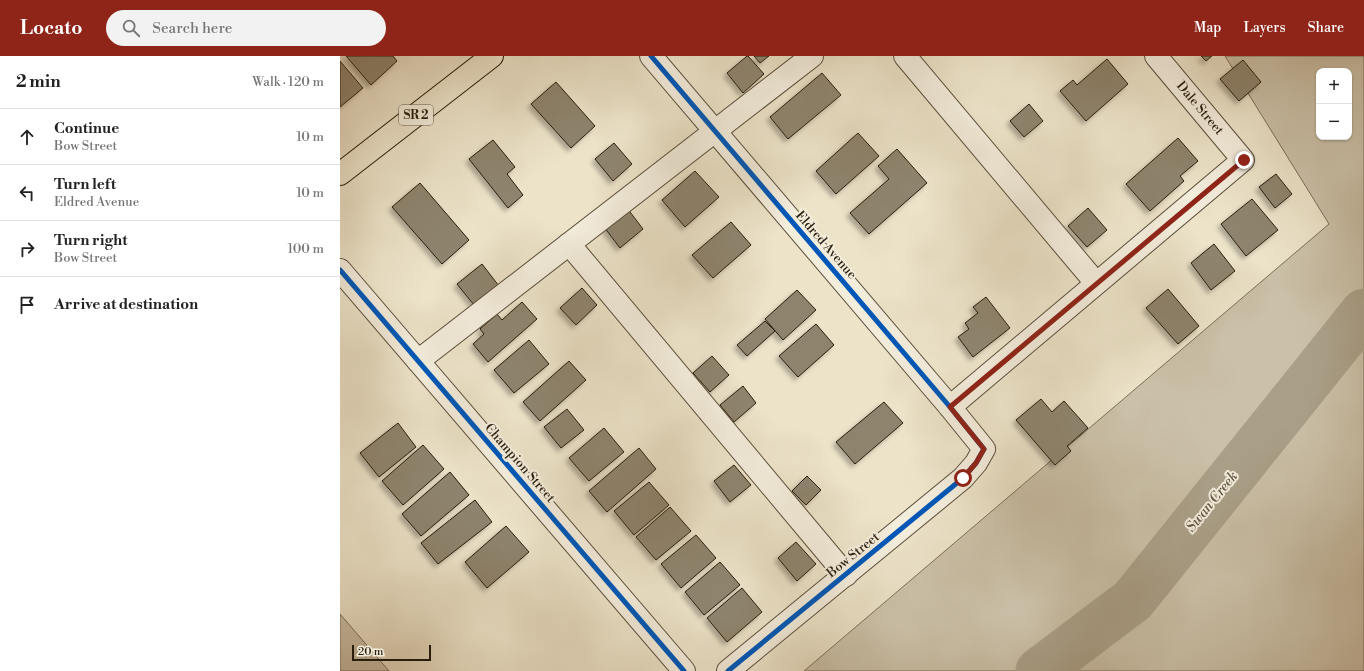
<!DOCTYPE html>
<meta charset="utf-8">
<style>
:root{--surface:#fff;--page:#f2f2f2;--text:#222;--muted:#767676;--line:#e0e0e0;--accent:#8f2418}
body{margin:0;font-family:"Libre Bodoni",serif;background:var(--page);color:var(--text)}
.controls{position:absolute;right:12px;top:12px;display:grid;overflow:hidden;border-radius:8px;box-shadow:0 1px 3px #0004}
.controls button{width:36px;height:36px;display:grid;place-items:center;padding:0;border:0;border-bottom:1px solid var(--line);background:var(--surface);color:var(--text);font:20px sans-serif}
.scale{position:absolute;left:12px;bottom:10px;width:79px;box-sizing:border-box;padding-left:4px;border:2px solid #291d0c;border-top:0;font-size:11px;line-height:14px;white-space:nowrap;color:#291d0c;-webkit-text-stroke:3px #f3eddc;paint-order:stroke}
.stop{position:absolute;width:12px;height:12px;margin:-9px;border:3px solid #8f2418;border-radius:50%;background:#fff}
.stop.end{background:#8f2418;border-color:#fff;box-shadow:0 1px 4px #0008}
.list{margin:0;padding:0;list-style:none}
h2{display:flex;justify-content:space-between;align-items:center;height:52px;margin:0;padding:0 16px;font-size:17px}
h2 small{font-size:13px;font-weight:400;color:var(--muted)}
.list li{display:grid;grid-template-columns:26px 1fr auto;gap:12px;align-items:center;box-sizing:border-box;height:56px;padding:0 16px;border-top:1px solid var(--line)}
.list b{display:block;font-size:15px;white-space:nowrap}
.list p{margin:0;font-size:13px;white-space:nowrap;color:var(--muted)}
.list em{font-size:13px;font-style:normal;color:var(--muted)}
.icon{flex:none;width:22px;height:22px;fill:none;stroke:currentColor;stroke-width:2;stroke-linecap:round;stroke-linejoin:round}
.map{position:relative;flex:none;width:1024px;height:615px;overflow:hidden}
header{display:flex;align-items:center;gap:24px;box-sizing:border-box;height:56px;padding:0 20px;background:var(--accent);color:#fff}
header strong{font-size:19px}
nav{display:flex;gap:22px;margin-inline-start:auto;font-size:14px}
.search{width:280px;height:36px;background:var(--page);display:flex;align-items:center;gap:10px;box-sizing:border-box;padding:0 14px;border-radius:22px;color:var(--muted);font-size:15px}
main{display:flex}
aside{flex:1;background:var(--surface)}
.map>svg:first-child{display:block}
</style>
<header>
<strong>Locato</strong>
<div class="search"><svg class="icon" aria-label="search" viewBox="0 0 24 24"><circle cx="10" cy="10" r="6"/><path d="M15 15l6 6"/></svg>Search here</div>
<nav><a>Map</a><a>Layers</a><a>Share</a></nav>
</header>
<main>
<aside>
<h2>2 min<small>Walk · 120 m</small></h2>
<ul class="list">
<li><svg class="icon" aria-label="ahead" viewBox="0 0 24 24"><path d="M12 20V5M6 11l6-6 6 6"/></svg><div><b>Continue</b><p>Bow Street</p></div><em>10 m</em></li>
<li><svg class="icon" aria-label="left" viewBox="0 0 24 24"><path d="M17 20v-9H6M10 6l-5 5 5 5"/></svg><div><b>Turn left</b><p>Eldred Avenue</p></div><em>10 m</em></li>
<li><svg class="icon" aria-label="right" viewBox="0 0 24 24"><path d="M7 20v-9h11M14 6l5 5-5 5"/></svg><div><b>Turn right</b><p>Bow Street</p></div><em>100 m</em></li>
<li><svg class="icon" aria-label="arrive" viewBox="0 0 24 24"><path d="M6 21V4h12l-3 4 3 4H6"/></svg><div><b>Arrive at destination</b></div></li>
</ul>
</aside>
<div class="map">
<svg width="1024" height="615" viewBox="0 0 1024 615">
<defs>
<filter id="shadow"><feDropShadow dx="-3.5" dy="3.5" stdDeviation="2" flood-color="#0004"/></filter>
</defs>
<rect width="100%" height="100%" fill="#ece3c9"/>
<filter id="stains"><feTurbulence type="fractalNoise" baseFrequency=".005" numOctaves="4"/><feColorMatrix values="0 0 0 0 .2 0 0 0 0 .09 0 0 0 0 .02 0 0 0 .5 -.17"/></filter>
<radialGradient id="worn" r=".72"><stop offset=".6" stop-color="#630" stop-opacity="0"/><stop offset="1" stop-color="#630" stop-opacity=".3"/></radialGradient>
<g fill="#cbc1a9" stroke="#7a6f5a" fill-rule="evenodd">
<path d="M 885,0 L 1024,0 L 1024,615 L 464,615 L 989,168 ZM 979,15 L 1009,15 L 1009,81 L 979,81 Z"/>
<polygon points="0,558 49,615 0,615"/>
</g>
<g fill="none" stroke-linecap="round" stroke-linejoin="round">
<polyline stroke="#aaa089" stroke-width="47" points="699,615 793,544 1024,256"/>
</g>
<g fill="#8e846e" stroke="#291d0c" filter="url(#shadow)">
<polygon points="6,0 53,0 57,5 31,29"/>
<polygon points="407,0 408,0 424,18 403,37 387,17"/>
<polygon points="414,0 429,0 420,7"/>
<polygon points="861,0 872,0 866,5"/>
<polygon points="767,3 788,28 746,65 720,35 733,24 737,29"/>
<polygon points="903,4 921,26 899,45 880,23"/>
<polygon points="0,5 23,32 0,51"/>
<polygon points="482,17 501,39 448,83 430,61"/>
<polygon points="216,26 255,70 231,92 191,48"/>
<polygon points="689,48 703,65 684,81 670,65"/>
<polygon points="518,77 539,100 496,138 476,115"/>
<polygon points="838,82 858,105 840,120 844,125 810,155 786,128"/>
<polygon points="153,84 175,111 167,118 183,139 168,152 129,103"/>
<polygon points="274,87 292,108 273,125 255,103"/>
<polygon points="557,93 587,127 529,178 510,157 549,123 538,110"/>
<polygon points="355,115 379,141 345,171 322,144"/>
<polygon points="936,118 952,138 935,152 919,131"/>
<polygon points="80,127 129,184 102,208 52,151"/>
<polygon points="912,143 938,174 906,200 881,168"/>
<polygon points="287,152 303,173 280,192 264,171"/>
<polygon points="748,152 767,174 747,191 728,170"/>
<polygon points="391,166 411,189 373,222 352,199"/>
<polygon points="874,188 895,215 871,234 851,207"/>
<polygon points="142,208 159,230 134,249 117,228"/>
<polygon points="242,232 257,249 236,269 220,252"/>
<polygon points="828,233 859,270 838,288 806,252"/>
<polygon points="457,234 476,254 443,284 425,263"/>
<polygon points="646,241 670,272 633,301 618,281 629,273 625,267 638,257 633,251"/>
<polygon points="182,246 197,263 148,306 133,288 144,278 140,273 157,258 162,264"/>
<polygon points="425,265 435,275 407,300 397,289"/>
<polygon points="476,268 494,289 458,321 439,300"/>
<polygon points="189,284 209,308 174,337 154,314"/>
<polygon points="372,300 389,319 370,336 353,317"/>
<polygon points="229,305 246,324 200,365 183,346"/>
<polygon points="403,330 416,347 394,366 380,349"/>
<polygon points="701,343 712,356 724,345 748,372 727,390 731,395 715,409 676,364"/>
<polygon points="544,346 563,367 515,408 496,386"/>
<polygon points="227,353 244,374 221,392 204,371"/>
<polygon points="58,367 76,391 39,421 20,397"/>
<polygon points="264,372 284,396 249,425 229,402"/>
<polygon points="83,389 104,413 63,449 42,425"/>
<polygon points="299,392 316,413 267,456 249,435"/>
<polygon points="394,409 411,429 390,446 374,425"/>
<polygon points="110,416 129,439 81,480 62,458"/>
<polygon points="467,420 481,434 466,449 452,435"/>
<polygon points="309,426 329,449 294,479 274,455"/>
<polygon points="135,444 152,466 98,508 81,487"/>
<polygon points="330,451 351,475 316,504 296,481"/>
<polygon points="166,470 189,496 147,532 125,506"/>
<polygon points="356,479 376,502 341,532 321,508"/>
<polygon points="456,486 476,508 457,525 438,502"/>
<polygon points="380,506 400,529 364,559 345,536"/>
<polygon points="402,532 422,556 387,586 367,562"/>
</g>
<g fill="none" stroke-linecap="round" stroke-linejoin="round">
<g stroke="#5a4e3b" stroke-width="24">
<g id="minor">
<polyline points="311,0 610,351 644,393 636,407 623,422 388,615"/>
<polyline points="565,0 756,227"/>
<polyline points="229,188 506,519"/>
<polyline points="0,214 344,615"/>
<polyline points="78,305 472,0"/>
<polyline points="610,351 903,104 816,0"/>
</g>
</g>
<g stroke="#291d0c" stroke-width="24">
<polyline id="major" points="0,118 152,0"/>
</g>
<use href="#minor" stroke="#f3eddc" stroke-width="22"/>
<use href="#major" stroke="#ece3c9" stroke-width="22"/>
<g stroke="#f3eddc" stroke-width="8">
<g id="cycleway">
<polyline points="311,0 610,351 644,393 636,407 623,422 388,615"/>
<polyline points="0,214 344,615"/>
</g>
</g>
<use href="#cycleway" stroke="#0057b8" stroke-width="5"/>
</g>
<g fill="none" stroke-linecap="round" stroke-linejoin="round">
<polyline stroke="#8f2418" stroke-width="5" points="623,422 636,407 644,393 610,351 904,104"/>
</g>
<g text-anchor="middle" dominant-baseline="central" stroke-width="4" stroke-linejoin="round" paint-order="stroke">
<rect fill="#f3eddc" stroke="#665b4a" stroke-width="1" x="59" y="49" width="34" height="20" rx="3"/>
<g font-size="12" font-weight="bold" fill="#291d0c">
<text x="76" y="59">SR 2</text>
</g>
<g font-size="13" fill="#291d0c" stroke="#f3eddc">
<text transform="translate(860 52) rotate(50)">Dale Street</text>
<text transform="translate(486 189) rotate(49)">Eldred Avenue</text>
<text transform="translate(180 407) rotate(49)">Champion Street</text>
<text transform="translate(513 499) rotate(-39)">Bow Street</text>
</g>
<g font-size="14" font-style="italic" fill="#5d513e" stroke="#f3eddc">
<text transform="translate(872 446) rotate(-51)">Swan Creek</text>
</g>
</g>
<rect width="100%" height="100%" filter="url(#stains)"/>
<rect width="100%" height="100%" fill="url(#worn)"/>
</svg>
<div class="controls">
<button>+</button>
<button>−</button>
</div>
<div class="scale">20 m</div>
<div class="stop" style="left:623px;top:422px"></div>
<div class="stop end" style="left:904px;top:104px"></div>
</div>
</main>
